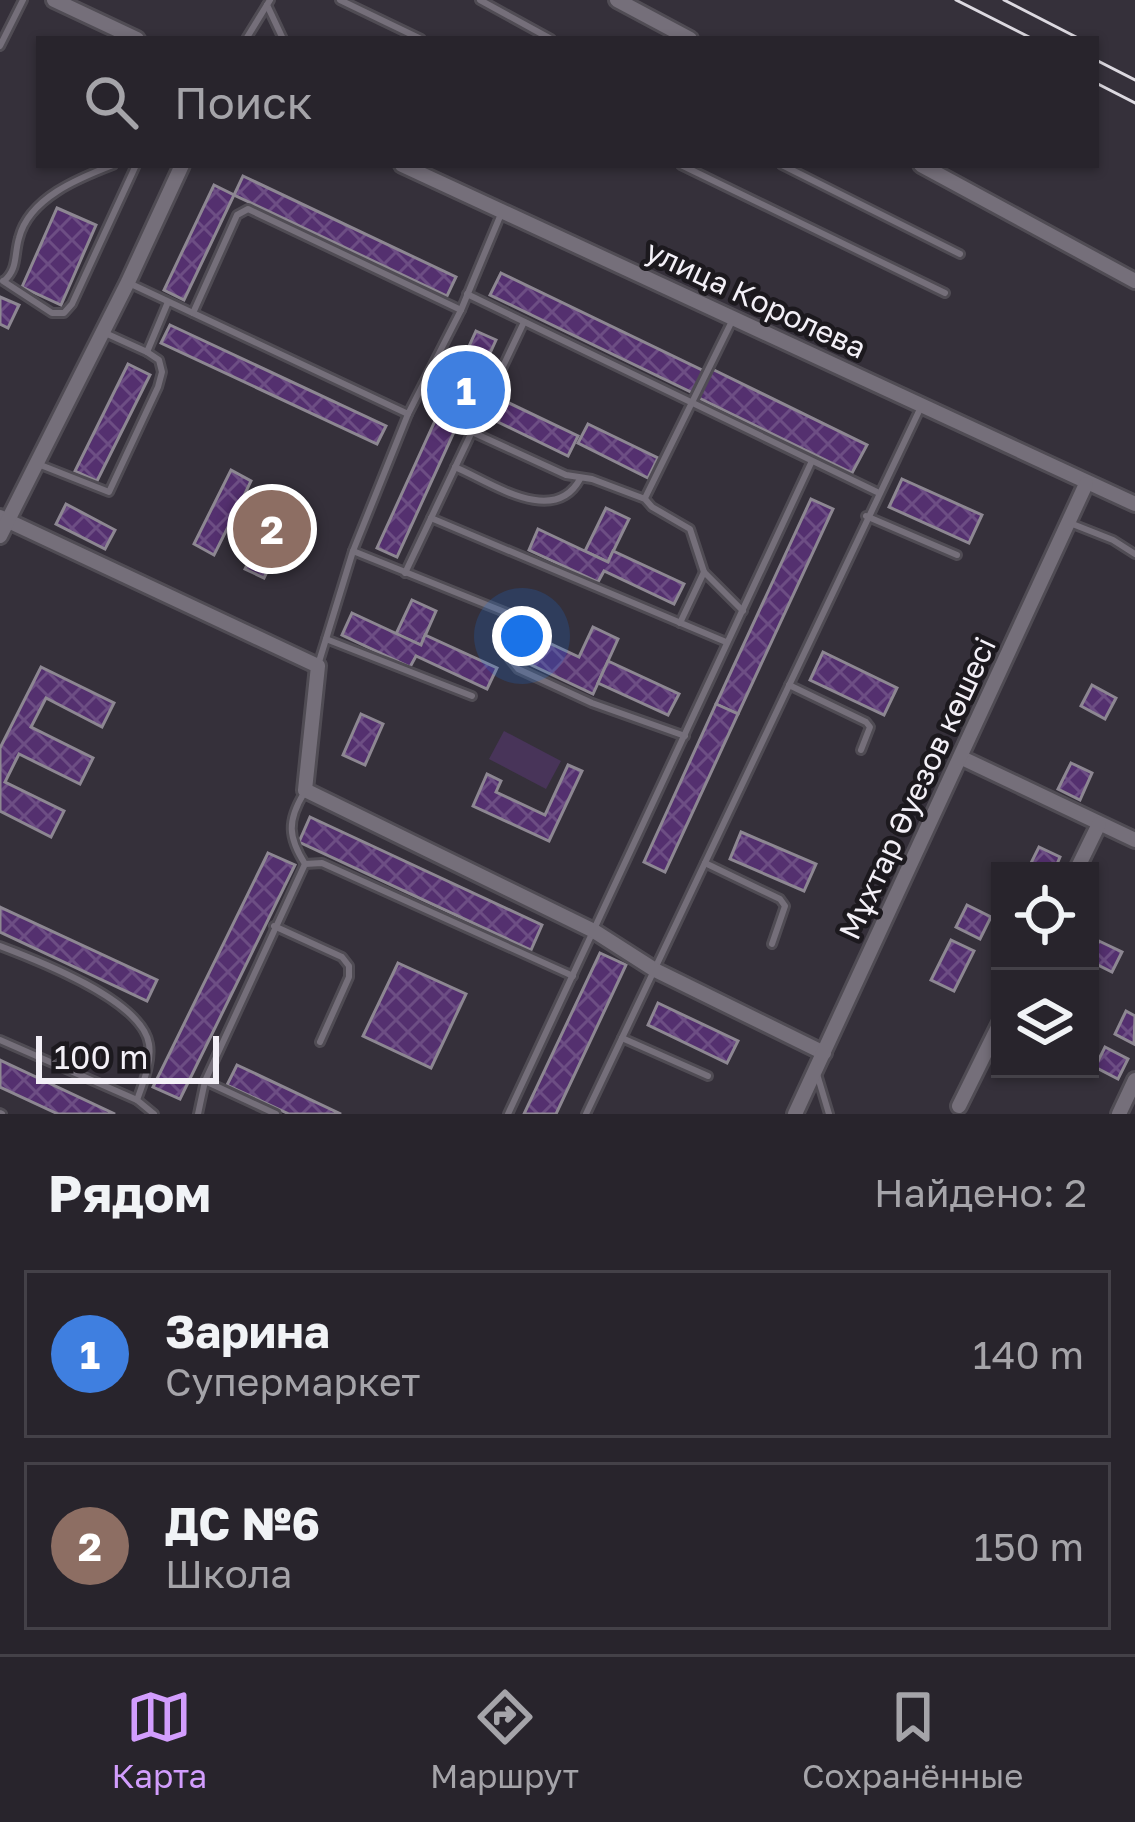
<!DOCTYPE html>
<html lang="ru">
<meta charset="utf-8">
<style>
:root{--surface:#28242c;--page:#343038;--text:#f1f3f6;--muted:#a5a4a9;--line:#444148;--accent:#d29dfd}
body{margin:0;font-family:"Golos Text",sans-serif;background:var(--page);color:var(--text)}
.controls{position:absolute;right:36px;bottom:36px;display:grid;overflow:hidden;border-radius:0px;box-shadow:0 3px 9px #0004}
.controls button{width:108px;height:108px;display:grid;place-items:center;padding:0;border:0;border-bottom:3px solid var(--line);background:var(--surface);color:var(--text);font:60px sans-serif}
.scale{position:absolute;left:36px;bottom:30px;width:183px;box-sizing:border-box;padding-left:12px;border:6px solid #f3f0f7;border-top:0;font-size:33px;line-height:42px;white-space:nowrap;color:#f3f0f7;-webkit-text-stroke:9px #1c191e;paint-order:stroke}
.you{position:absolute;left:522px;top:636px;width:42px;height:42px;margin:-30px;border:9px solid #fff;border-radius:50%;background:#1a73e8;box-shadow:0 0 0 18px #1a73e833}
.badge{display:grid;place-items:center;width:78px;height:78px;border-radius:50%;background:var(--accent);color:#fff;font-size:39px;font-weight:700}
.pin{position:absolute;translate:-50% -50%;border:6px solid #fff;box-shadow:0 3px 12px #0006}
.list{margin:0;padding:0;list-style:none}
h2{display:flex;justify-content:space-between;align-items:center;height:156px;margin:0;padding:0 48px;font-size:51px}
h2 small{font-size:39px;font-weight:400;color:var(--muted)}
.list li{display:grid;grid-template-columns:78px 1fr auto;gap:36px;align-items:center;box-sizing:border-box;height:168px;margin:0 24px 24px;padding:0 24px;border:3px solid var(--line);border-radius:0px}
.list b{display:block;font-size:45px;white-space:nowrap}
.list p{margin:0;font-size:39px;white-space:nowrap;color:var(--muted)}
.list em{font-size:39px;font-style:normal;color:var(--muted)}
.icon{flex:none;width:66px;height:66px;fill:none;stroke:currentColor;stroke-width:2;stroke-linecap:round;stroke-linejoin:round}
.map{position:relative;flex:none;width:1135px;height:1114px;overflow:hidden}
.search{position:absolute;background:var(--surface);box-shadow:0 3px 9px #0004;left:36px;right:36px;top:36px;height:132px;display:flex;align-items:center;gap:30px;box-sizing:border-box;padding:0 42px;border-radius:0px;color:var(--muted);font-size:45px}
.sheet{height:540px;background:var(--surface)}
nav{display:flex;justify-content:space-around;align-items:center;box-sizing:border-box;height:168px;border-top:3px solid var(--line);background:var(--surface);font-size:33px;color:var(--muted)}
nav a{display:grid;justify-items:center;gap:6px}
nav .on{color:var(--accent)}
.map>svg:first-child{display:block}
</style>
<div class="map">
<svg width="1135" height="1114" viewBox="0 0 1135 1114">
<defs>
<pattern id="building-cross-hatch" width="8" height="8" patternUnits="userSpaceOnUse" patternTransform="scale(3)"><rect width="8" height="8" fill="#54306f"/><path d="M0 0l8 8M0 8l8-8" fill="none" stroke="#6d4e84"/></pattern>
</defs>
<rect width="100%" height="100%" fill="#35303a"/>
<polygon fill="#483459" points="504,731 561,761 546,789 489,759"/>
<g fill="url(#building-cross-hatch)" stroke="#8d8792" stroke-width="3">
<polygon points="243,176 456,277 447,296 234,195"/>
<polygon points="214,185 234,195 184,300 164,290"/>
<polygon points="57,208 96,225 61,305 22,287"/>
<polygon points="501,273 706,372 695,394 490,295"/>
<polygon points="0,297 19,305 8,328 0,324"/>
<polygon points="170,325 386,426 377,444 161,343"/>
<polygon points="476,331 496,340 397,557 377,548"/>
<polygon points="128,364 150,375 97,481 75,471"/>
<polygon points="712,369 867,445 852,473 697,397"/>
<polygon points="507,402 578,436 568,456 498,422"/>
<polygon points="588,424 658,458 648,478 578,443"/>
<polygon points="231,470 251,481 241,502 271,516 282,494 301,503 264,578 245,569 262,534 232,519 214,555 194,544"/>
<polygon points="902,479 982,515 969,543 889,507"/>
<polygon points="811,499 833,509 738,714 716,704"/>
<polygon points="66,504 115,530 105,549 56,524"/>
<polygon points="606,508 629,519 608,562 585,551"/>
<polygon points="538,529 608,562 613,551 684,584 674,604 604,571 598,582 529,550"/>
<polygon points="412,600 436,611 421,645 396,634"/>
<polygon points="352,613 421,645 425,635 497,668 487,689 416,656 410,667 342,635"/>
<polygon points="593,627 618,639 593,694 523,661 534,636 579,657"/>
<polygon points="823,652 897,688 884,715 810,680"/>
<polygon points="608,661 679,694 668,715 598,683"/>
<polygon points="41,667 114,703 102,727 46,698 31,727 93,758 80,784 19,754 5,782 64,811 51,837 0,811 0,748"/>
<polygon points="1092,685 1116,698 1105,719 1081,706"/>
<polygon points="716,704 738,714 665,872 644,862"/>
<polygon points="361,714 383,724 365,765 343,755"/>
<polygon points="1071,763 1092,773 1080,800 1058,789"/>
<polygon points="568,765 582,771 549,841 473,806 487,774 501,781 496,792 545,815"/>
<polygon points="310,817 542,925 531,950 299,842"/>
<polygon points="741,832 816,864 804,891 730,859"/>
<polygon points="1039,847 1060,857 1054,871 1029,867"/>
<polygon points="268,853 295,865 180,1099 153,1087"/>
<polygon points="967,905 991,917 980,939 956,927"/>
<polygon points="0,907 157,980 147,1001 0,932"/>
<polygon points="951,940 974,951 954,991 931,980"/>
<polygon points="1099,941 1122,952 1112,972 1090,961"/>
<polygon points="600,953 626,965 556,1114 524,1114"/>
<polygon points="398,963 466,994 431,1068 363,1036"/>
<polygon points="658,1003 738,1041 727,1063 648,1025"/>
<polygon points="1126,1011 1135,1016 1134,1044 1115,1034"/>
<polygon points="1105,1047 1128,1059 1118,1079 1095,1067"/>
<polygon points="0,1060 115,1114 58,1114 0,1087"/>
<polygon points="237,1065 341,1114 289,1114 227,1085"/>
</g>
<g fill="none" stroke-linecap="round" stroke-linejoin="round">
<g stroke="#504c54" stroke-width="12">
<g id="lane">
<polyline points="340,0 421,39"/>
<polyline points="480,0 551,39"/>
<polyline points="267,5 283,39"/>
<polyline points="246,39 270,0"/>
<polyline points="0,46 23,0"/>
<polyline points="681,165 945,293"/>
<polyline points="782,165 960,254"/>
<polyline points="3,281 52,313 64,313 72,304 136,165"/>
<path d="M 4,281 C 18,269 14,255 19,238 C 29,198 79,178 113,165"/>
<polyline points="131,284 408,414 461,310 501,214"/>
<polyline points="467,294 877,492"/>
<polyline points="193,313 237,215 248,209 461,310"/>
<polyline points="103,332 147,352 168,302"/>
<polyline points="472,432 566,475 592,479 645,499 652,507 690,529 704,572 743,611"/>
<polyline points="38,464 109,492 158,387 162,372 159,360 147,352"/>
<path d="M 455,467 C 492,483 554,527 580,479"/>
<polyline points="645,498 732,321"/>
<polyline points="866,516 957,555"/>
<polyline points="431,518 726,642"/>
<polyline points="1070,523 1113,540 1135,554"/>
<polyline points="353,551 507,613 515,626 510,659 518,669 592,703 685,736"/>
<polyline points="405,573 524,322"/>
<polyline points="680,623 704,572"/>
<polyline points="326,639 472,696"/>
<polyline points="318,665 353,551 408,414"/>
<polyline points="789,685 866,722 870,727 861,750"/>
<path d="M 304,793 C 287,821 288,837 305,864"/>
<polyline points="705,863 780,899 785,906 772,944"/>
<polyline points="274,926 342,957 349,966 349,977 320,1042"/>
<path d="M 0,946 C 37,960 142,1000 149,1044 C 152,1062 143,1083 137,1100 L 154,1114"/>
<polyline points="622,1038 708,1076"/>
<polyline points="0,1040 137,1100"/>
<polyline points="817,1074 829,1114"/>
<polyline points="205,1081 276,1114"/>
<polyline points="0,1113 2,1114"/>
<polyline points="198,1114 205,1081 305,864 322,863 573,976"/>
<polyline points="508,1114 811,463"/>
<polyline points="586,1114 920,409"/>
</g>
</g>
<g stroke="#504c54" stroke-width="20">
<g id="street">
<polyline points="54,0 137,39"/>
<polyline points="617,0 690,39"/>
<polyline points="402,165 1135,504"/>
<polyline points="921,165 1135,281"/>
<polyline points="0,517 318,666 305,790 594,931 655,970 824,1053"/>
<polyline points="0,536 128,282 182,165"/>
<polyline points="962,758 1135,840"/>
<polyline points="1076,871 1099,824"/>
<polyline points="959,1106 1000,1023"/>
<polyline points="795,1114 1086,484"/>
<polyline points="1119,1114 1135,1080"/>
</g>
</g>
<use href="#lane" stroke="#756f7a" stroke-width="6"/>
<use href="#street" stroke="#756f7a" stroke-width="14"/>
<g stroke="#dcd9e0" stroke-width="3">
<polyline points="956,0 1033,39"/>
<polyline points="1004,0 1080,39"/>
<polyline points="1096,60 1135,80"/>
<polyline points="1096,83 1135,103"/>
</g>
</g>
<g text-anchor="middle" dominant-baseline="central" stroke-width="9" stroke-linejoin="round" paint-order="stroke">
<g font-size="30" fill="#f3f0f7" stroke="#1c191e">
<text transform="translate(756 299) rotate(25)">улица Королева</text>
<text transform="translate(917 788) rotate(-65)">Мұхтар Әуезов көшесі</text>
</g>
</g>
</svg>
<div class="controls">
<button><svg class="icon" aria-label="locate" viewBox="0 0 24 24"><circle cx="12" cy="12" r="6"/><path d="M12 2v4M12 18v4M2 12h4M18 12h4"/></svg></button>
<button><svg class="icon" aria-label="layers" viewBox="0 0 24 24"><path d="M12 4l9 5-9 5-9-5zM3 14l9 5 9-5"/></svg></button>
</div>
<div class="scale">100 m</div>
<div class="you"></div>
<div class="pin badge" style="left:466px;top:390px;background:#3f7fe0">1</div>
<div class="pin badge" style="left:272px;top:529px;background:#8d6e63">2</div>
<div class="search"><svg class="icon" aria-label="search" viewBox="0 0 24 24"><circle cx="10" cy="10" r="6"/><path d="M15 15l6 6"/></svg>Поиск</div>
</div>
<section class="sheet">
<h2>Рядом<small>Найдено: 2</small></h2>
<ul class="list">
<li><span class="badge" style="background:#3f7fe0">1</span><div><b>Зарина</b><p>Супермаркет</p></div><em>140 m</em></li>
<li><span class="badge" style="background:#8d6e63">2</span><div><b>ДС №6</b><p>Школа</p></div><em>150 m</em></li>
</ul>
</section>
<nav>
<a class="on"><svg class="icon" aria-label="map" viewBox="0 0 24 24"><path d="M3 6l6-2 6 2 6-2v14l-6 2-6-2-6 2zM9 4v14M15 6v14"/></svg>Карта</a>
<a><svg class="icon" aria-label="directions" viewBox="0 0 24 24"><path d="M12 3l9 9-9 9-9-9zM9 14v-3h6M13 9l2 2-2 2"/></svg>Маршрут</a>
<a><svg class="icon" aria-label="saved" viewBox="0 0 24 24"><path d="M7 4h10v16l-5-4-5 4z"/></svg>Сохранённые</a>
</nav>
